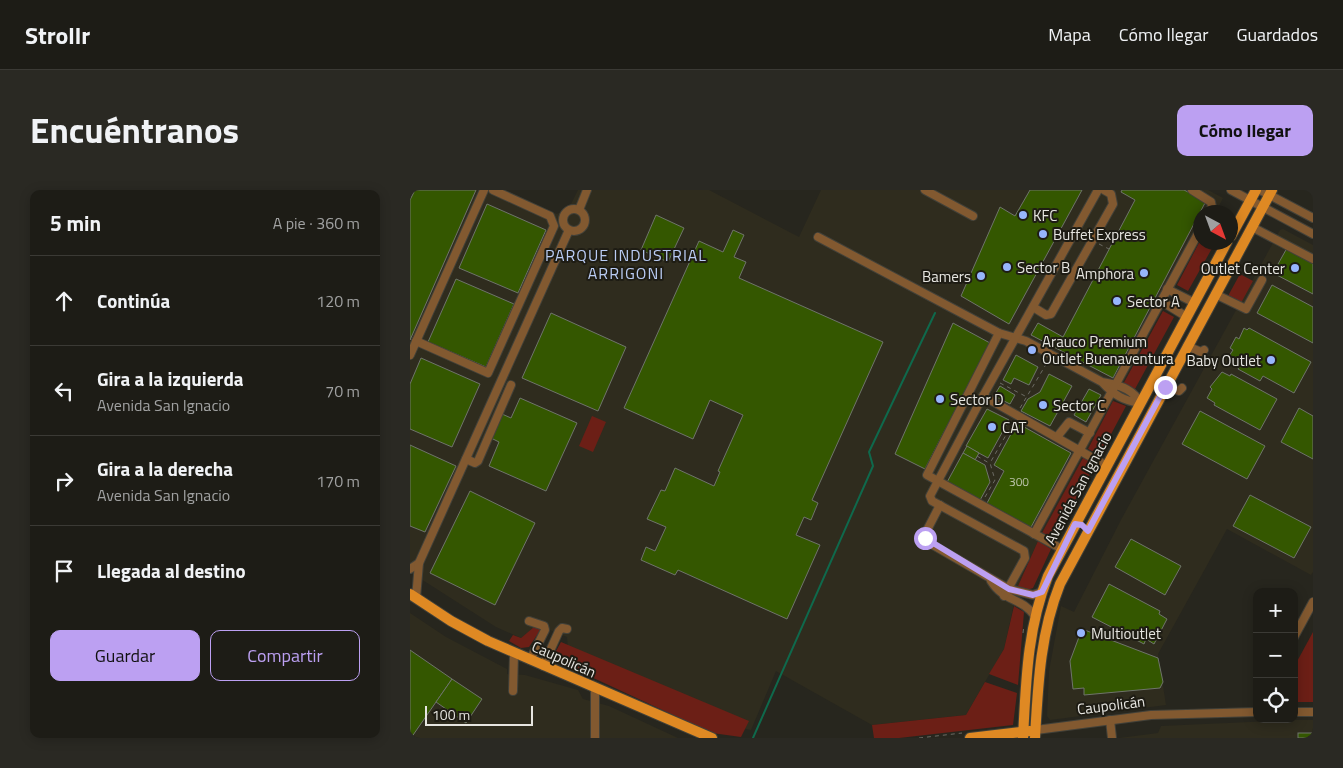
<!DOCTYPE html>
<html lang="es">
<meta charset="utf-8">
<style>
:root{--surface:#1d1c16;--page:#2a2923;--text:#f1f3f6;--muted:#a0a1a1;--line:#3b3a35;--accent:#bca0f2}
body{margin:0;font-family:"Titillium Web",sans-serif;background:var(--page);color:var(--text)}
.controls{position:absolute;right:15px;bottom:15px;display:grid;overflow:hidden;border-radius:10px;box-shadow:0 2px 12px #0003}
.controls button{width:45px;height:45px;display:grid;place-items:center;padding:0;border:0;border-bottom:1px solid var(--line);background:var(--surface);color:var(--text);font:25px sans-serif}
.compass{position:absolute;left:783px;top:15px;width:45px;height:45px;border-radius:50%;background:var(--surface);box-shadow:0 2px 12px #0003;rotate:139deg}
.scale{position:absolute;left:15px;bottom:12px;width:108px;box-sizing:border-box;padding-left:5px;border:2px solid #e6e5e0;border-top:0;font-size:14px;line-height:18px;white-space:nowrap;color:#e6e5e0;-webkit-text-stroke:4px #1e1c14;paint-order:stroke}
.stop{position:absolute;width:15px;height:15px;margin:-11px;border:4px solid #bca0f2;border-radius:50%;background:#fff}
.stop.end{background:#bca0f2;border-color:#fff;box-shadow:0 1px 5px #0008}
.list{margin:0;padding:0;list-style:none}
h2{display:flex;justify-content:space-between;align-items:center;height:65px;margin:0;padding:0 20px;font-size:21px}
h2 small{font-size:16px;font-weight:400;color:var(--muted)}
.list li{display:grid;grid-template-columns:32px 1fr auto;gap:15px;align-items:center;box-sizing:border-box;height:90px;padding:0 20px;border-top:1px solid var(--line)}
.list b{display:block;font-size:19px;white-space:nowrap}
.list p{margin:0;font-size:16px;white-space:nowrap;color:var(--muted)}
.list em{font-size:16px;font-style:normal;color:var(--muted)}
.actions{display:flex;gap:10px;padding:15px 20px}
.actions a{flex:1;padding:11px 0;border:1px solid var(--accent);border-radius:10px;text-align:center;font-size:18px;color:var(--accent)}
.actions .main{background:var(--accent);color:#111}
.icon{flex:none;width:28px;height:28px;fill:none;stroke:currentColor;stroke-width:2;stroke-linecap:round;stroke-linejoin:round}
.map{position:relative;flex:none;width:903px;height:548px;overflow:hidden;border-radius:10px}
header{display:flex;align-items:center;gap:30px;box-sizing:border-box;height:70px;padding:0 25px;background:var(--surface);border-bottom:1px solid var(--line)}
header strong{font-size:24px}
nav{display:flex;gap:28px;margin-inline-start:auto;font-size:18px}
.intro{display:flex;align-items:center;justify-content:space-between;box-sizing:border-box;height:120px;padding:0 30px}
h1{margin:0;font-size:35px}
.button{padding:12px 22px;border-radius:10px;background:var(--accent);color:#111;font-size:18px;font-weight:700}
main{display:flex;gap:30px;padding:0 30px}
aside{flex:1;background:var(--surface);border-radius:10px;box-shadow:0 2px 12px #0003}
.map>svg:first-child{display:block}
</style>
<header>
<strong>Strollr</strong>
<nav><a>Mapa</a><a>Cómo llegar</a><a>Guardados</a></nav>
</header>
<div class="intro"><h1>Encuéntranos</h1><a class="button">Cómo llegar</a></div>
<main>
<aside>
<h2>5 min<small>A pie · 360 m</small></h2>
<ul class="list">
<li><svg class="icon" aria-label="ahead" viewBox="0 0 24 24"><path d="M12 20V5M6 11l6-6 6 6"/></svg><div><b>Continúa</b></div><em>120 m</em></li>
<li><svg class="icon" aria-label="left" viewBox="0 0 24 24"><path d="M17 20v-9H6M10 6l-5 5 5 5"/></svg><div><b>Gira a la izquierda</b><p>Avenida San Ignacio</p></div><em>70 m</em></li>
<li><svg class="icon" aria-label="right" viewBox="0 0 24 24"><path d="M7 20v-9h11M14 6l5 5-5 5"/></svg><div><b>Gira a la derecha</b><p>Avenida San Ignacio</p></div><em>170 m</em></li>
<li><svg class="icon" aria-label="arrive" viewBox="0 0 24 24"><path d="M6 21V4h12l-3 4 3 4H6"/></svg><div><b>Llegada al destino</b></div></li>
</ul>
<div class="actions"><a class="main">Guardar</a><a>Compartir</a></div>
</aside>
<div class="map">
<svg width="903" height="548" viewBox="0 0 903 548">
<rect width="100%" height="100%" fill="#27261e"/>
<g fill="#2f2c1e">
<polygon points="0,0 93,0 147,24 160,16 168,0 299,0 389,47 411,0 798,0 813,8 806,22 791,22 790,51 628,351 608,396 594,459 556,525 462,535 366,481 341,540 309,533 159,469 157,447 128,435 111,448 86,437 0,382"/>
<polygon points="873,39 903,55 903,382 901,385 817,339 748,464 756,515 640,530 637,526 639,481 651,416 664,422 712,328 870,40"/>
<polygon points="0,423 36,447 97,479 97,484 115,485 168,500 173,509 199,516 268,548 0,548"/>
<polygon points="882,530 903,530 903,548 709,548 748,543 751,536"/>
</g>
<g fill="#6c1f16">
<polygon points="790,51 805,53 778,101 767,95"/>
<polygon points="830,84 843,91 831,113 818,106"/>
<polygon points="753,121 764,127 725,199 711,198"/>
<polygon points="703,211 716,216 690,265 678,259"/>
<polygon points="182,226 196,232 183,262 169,256"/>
<polygon points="674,266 686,274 643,348 632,343"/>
<polygon points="628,351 641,359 623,398 617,400 608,396"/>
<polygon points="604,416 614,422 608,495 579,484 594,459"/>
<polygon points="124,437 131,439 119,457 111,458 99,451 103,445 111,448"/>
<polygon points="903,442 903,512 884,512 884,477"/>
<polygon points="151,452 339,531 331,547 302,543 149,472 145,463"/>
<polygon points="575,492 607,503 603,535 489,548 464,548 462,535 556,525"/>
</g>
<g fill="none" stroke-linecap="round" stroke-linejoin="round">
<polyline stroke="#0f694c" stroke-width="2" points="343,548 463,276 459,262 525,123"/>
</g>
<g fill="#345700" stroke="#6f746b">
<polygon points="5,0 66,0 0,150 0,10"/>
<polygon points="620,0 672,0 599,134 551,106 590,17 605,26"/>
<polygon points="712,0 774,0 796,11 703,188 621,145 628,133 653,147 725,10 711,2"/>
<polygon points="77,14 136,40 108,103 49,78"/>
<polygon points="246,25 274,38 258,72 231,60"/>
<polygon points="323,40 334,45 324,67 336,72 329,88 473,152 402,310 408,313 401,330 394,327 386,345 410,355 377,429 268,380 265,385 231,370 236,357 245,361 256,337 237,329 251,300 255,301 265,278 304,296 310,282 308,281 333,225 300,210 283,249 214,218 289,51 313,62"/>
<polygon points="877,58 903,72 903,104 863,83"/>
<polygon points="46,89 104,114 76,177 18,152"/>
<polygon points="862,95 903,117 903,153 847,123"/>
<polygon points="141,123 216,157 188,221 112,188"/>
<polygon points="543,133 580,153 515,279 485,264"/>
<polygon points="834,138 837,140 839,138 901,172 884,203 853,186 850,191 828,179 831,174 822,169 819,166 823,160 820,158 826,147 829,149"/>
<polygon points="606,165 628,177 619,195 604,188 601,194 593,190"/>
<polygon points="11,168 70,194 42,257 0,239 0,194"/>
<polygon points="812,182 820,186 821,184 867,209 850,240 804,215 805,213 797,208 802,199 800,197"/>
<polygon points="639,184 662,196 640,236 611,221 618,209 630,202"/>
<polygon points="590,196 605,205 600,214 584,206"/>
<polygon points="679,199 691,205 676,232 664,225"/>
<polygon points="110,208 167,233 136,301 79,276 89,252 81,248 92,224 101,228"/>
<polygon points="889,218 903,226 903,269 871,252"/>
<polygon points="577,219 599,230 578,268 556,256"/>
<polygon points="790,221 855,256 837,289 772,254"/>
<polygon points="607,233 661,263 620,339 576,315 594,281 584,275"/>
<polygon points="0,255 46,276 15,342 0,336"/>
<polygon points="557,256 569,263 565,270 553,263"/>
<polygon points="553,263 575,275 580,292 569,312 536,294"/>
<polygon points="60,301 125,333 85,415 20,383"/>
<polygon points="840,305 901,337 884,368 823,336"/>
<polygon points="721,349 771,376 755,405 705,377"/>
<polygon points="699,394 750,421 749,424 757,429 744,454 736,449 734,454 682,427"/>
<polygon points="672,439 748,468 753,492 750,498 674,505 674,498 663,499 660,471"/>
<polygon points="0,460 42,489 1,548 0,548"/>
<polygon points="42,489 72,509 56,533 26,512"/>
<rect x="888" y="543" width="15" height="5"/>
</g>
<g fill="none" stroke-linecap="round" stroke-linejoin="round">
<g stroke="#424139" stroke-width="10">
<g id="minor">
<polyline points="515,0 563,26"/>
<polyline points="782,0 801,12 802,17 799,22"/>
<polyline points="821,0 903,44"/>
<polyline points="850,0 903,28"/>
<circle cx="164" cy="30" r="11"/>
<polyline points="169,20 177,0"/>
<polyline points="842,37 903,69"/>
<path d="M 408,47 L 589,143 L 616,151 L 692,192 C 706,194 724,199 730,213 C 714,211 704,205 692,192"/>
<polyline points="757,99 785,113"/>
<polyline points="805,104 836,119 852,90"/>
<polyline points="751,111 777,127"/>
<polyline points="623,117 636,125 641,124 703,14 701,4 694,0"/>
<polyline points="589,143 517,285 652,359"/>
<polyline points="6,151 78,183 144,36 140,26 83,0"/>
<polyline points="777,156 791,162 794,160"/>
<polyline points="0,165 74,0"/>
<polyline points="755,197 769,201 772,198"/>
<polyline points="573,206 697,276"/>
<polyline points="647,247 659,232 680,243"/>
<polyline points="56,269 65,273 68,271 101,195"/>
<polyline points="530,315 516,342 516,351 599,399 623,405 632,402"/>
<polyline points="624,344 791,38"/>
<polyline points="0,379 9,373"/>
<path d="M 581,391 C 594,412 611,407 625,426"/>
<polyline points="594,406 615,368 614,361 522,311 520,306 573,206 688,0"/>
<polyline points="6,408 9,373 159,40"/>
<polyline points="119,431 134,436 135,440 120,470"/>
<polyline points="884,447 903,412"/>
<polyline points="133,476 149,441 152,438 157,439"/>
<polyline points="103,501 104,464"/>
<polyline points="884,522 903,522"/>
<polyline points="700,530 702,548"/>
<polyline points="626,540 741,525 847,522"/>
<polyline points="185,548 185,499"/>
</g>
</g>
<g stroke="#424139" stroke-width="12">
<g id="major">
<polyline points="821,46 846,0"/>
<polyline points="0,404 41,431 78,451 302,548"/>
<polyline points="560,548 620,541"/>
<path d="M 613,548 C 616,492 617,439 638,386 L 817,52"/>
<path d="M 625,548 C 628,495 630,444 650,394 L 862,0"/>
</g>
</g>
<g stroke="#6c6b64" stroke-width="1" stroke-dasharray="4 4" stroke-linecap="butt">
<polyline points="645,47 653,48"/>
<polyline points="689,54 699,59"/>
<polyline points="590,193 615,206"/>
<polyline points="610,218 638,171"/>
<polyline points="567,266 579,273"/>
<polyline points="575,307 585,290 580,273 604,231"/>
<polyline points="613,443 614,435"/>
<polyline points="509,548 552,543"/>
</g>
<use href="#minor" stroke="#825930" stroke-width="8"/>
<use href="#major" stroke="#df8923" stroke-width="10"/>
</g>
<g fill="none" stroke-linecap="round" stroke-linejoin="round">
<polyline stroke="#bca0f2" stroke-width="6" points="515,348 599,399 623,405 632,402 665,334 672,335 678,341 755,197"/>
</g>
<g fill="#97b6fd" stroke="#1e1c14" stroke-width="2">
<circle cx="613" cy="25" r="5"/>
<circle cx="633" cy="44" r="5"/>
<circle cx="597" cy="77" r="5"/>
<circle cx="885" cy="78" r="5"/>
<circle cx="734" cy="83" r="5"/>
<circle cx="571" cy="86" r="5"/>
<circle cx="707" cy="111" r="5"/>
<circle cx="622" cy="160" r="5"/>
<circle cx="861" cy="170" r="5"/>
<circle cx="530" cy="209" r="5"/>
<circle cx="633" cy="215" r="5"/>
<circle cx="582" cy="237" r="5"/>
<circle cx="671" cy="443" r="5"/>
</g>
<g text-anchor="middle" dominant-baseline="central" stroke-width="4" stroke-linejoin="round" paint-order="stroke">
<g font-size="12" fill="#bac2a8">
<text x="609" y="291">300</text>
</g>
<g font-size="15" fill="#e6e5e0" stroke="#1e1c14" text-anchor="start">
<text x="623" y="25">KFC</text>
<text x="643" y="44">Buffet Express</text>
<text x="607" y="77">Sector B</text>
<text x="875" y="78" text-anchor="end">Outlet Center</text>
<text x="724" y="83" text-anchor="end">Amphora</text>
<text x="561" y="86" text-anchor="end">Bamers</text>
<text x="717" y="111">Sector A</text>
<text x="632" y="151">Arauco Premium<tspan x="632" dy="17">Outlet Buenaventura</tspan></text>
<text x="851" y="170" text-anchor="end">Baby Outlet</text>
<text x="540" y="209">Sector D</text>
<text x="643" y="215">Sector C</text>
<text x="592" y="237">CAT</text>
<text x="681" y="443">Multioutlet</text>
</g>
<g font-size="15" fill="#e6e5e0" stroke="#1e1c14">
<text transform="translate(668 298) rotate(-62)">Avenida San Ignacio</text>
<text transform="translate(154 469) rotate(24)">Caupolicán</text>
<text transform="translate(701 515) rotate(-7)">Caupolicán</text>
</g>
<g font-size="16" letter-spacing="1" fill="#baccf4" stroke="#1e1c14">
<text x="216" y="65">PARQUE INDUSTRIAL<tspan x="216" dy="18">ARRIGONI</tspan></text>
</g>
</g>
</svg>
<div class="controls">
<button>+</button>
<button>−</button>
<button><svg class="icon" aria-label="locate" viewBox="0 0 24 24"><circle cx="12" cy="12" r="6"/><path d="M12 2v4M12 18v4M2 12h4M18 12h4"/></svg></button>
</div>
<svg class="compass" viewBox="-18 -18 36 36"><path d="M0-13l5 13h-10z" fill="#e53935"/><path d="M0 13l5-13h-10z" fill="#a0a1a1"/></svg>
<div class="scale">100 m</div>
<div class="stop" style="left:515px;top:348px"></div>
<div class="stop end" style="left:755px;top:197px"></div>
</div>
</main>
